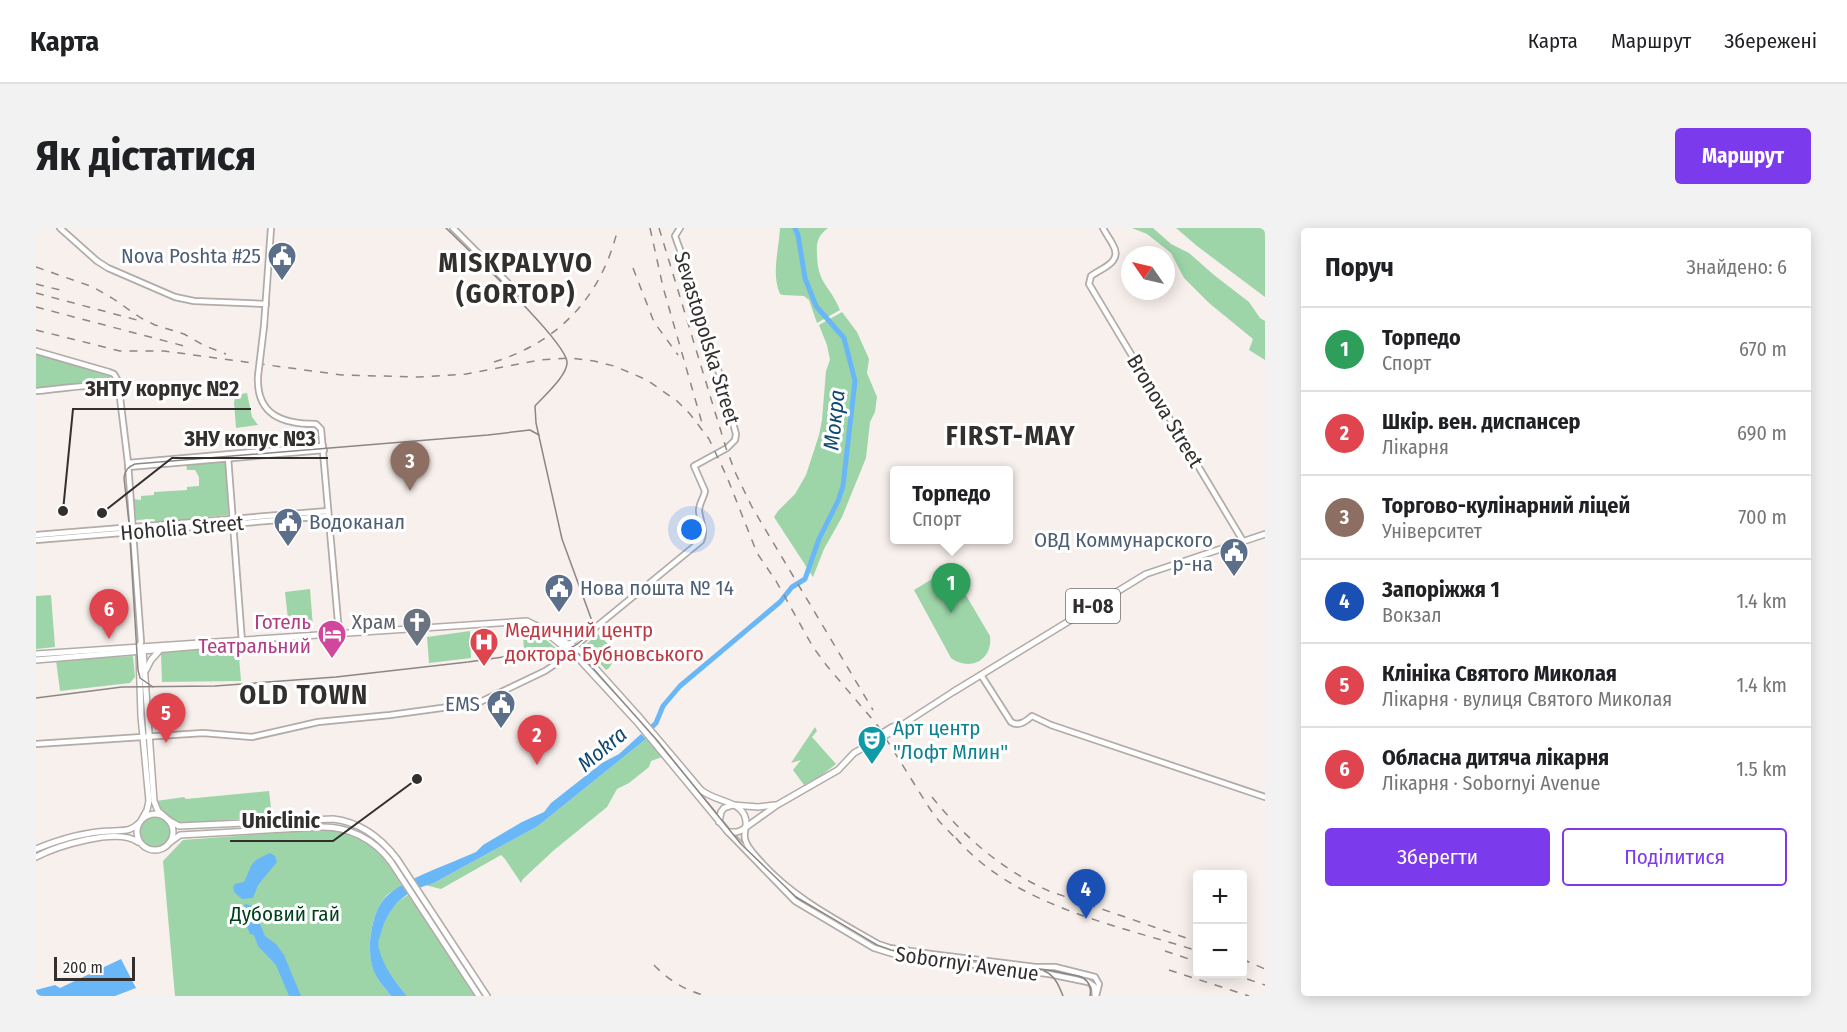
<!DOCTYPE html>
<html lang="uk">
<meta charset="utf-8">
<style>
:root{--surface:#fff;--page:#f2f2f2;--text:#202124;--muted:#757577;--line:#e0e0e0;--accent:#7c3aed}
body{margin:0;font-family:"Fira Sans Condensed",sans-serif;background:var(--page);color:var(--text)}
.controls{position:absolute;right:18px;bottom:18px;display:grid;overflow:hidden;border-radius:6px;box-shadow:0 3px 15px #0003}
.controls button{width:54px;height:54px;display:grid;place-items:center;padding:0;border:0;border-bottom:2px solid var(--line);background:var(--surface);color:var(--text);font:30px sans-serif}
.compass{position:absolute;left:1085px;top:18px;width:54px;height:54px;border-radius:50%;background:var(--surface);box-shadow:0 3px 15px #0003;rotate:304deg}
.scale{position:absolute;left:18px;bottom:15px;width:81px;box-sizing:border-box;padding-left:6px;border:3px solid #322f2e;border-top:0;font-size:16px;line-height:21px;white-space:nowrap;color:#322f2e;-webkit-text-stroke:4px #fff;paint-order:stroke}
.you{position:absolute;left:656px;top:302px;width:21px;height:21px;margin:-15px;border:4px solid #fff;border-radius:50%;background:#1a73e8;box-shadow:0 0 0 9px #1a73e833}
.badge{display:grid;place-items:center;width:39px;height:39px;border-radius:50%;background:var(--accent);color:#fff;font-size:20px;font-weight:700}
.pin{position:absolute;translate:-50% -50px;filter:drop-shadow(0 2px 3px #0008)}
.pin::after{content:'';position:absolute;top:32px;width:21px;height:18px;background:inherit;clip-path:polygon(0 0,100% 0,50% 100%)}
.popup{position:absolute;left:854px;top:238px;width:123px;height:78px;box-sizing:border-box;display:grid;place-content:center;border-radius:6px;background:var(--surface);filter:drop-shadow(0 2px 4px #0005);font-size:20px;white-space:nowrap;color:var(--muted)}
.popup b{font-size:22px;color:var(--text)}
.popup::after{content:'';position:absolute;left:50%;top:100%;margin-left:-12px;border:12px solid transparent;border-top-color:var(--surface)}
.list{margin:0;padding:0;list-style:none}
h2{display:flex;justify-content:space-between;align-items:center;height:78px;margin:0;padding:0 24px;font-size:26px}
h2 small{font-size:20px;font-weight:400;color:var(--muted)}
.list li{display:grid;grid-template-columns:39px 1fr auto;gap:18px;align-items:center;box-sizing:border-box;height:84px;padding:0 24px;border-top:2px solid var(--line)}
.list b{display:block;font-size:22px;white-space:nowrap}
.list p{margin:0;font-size:20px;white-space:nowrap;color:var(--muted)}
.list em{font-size:20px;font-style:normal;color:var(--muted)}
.actions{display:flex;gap:12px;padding:18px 24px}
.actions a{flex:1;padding:14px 0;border:2px solid var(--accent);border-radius:6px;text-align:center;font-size:21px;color:var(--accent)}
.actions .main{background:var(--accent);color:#fff}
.map{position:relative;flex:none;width:1229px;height:768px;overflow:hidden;border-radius:6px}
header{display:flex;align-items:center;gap:36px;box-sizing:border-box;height:84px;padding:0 30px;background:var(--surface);border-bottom:2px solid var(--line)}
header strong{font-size:28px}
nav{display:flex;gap:33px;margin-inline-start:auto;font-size:21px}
.intro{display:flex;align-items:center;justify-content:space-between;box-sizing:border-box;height:144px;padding:0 36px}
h1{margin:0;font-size:42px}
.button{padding:15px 27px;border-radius:6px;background:var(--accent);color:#fff;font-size:21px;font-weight:700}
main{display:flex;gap:36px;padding:0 36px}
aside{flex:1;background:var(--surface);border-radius:6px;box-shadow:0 3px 15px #0003}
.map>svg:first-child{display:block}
</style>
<header>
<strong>Карта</strong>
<nav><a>Карта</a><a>Маршрут</a><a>Збережені</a></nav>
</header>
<div class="intro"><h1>Як дістатися</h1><a class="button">Маршрут</a></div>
<main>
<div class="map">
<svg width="1229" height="768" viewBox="0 0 1229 768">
<rect width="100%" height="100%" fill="#f8f0ec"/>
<g fill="#9dd5a9">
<path d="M 744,0 L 792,0 C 783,7 780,13 781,25 C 781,56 794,57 804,82 L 781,95 L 773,72 L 768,68 L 747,67 L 744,66 C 735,45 743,22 744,0 Z"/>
<polygon points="1096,0 1117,0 1135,16 1153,25 1178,47 1213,74 1224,90 1229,93 1229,132 1213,122 1217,111 1173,75 1148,50 1135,25 1111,6"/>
<polygon points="1140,0 1229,0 1229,69 1161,18"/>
<polygon points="806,84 821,104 833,131 831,145 841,169 839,184 834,194 830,230 806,289 788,321 777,349 738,289 742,283 759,266 770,247 783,207 786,192 790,143 794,132 791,117 783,97"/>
<polygon points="0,127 74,146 75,155 0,161"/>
<polygon points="211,165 216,189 222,197 200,200 198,174 200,167"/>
<polygon points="191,233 192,287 120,294 118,291 100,292 98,271 105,272 105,268 118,267 118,264 151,262 151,259 163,258 163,249 159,242 151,242 150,236"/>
<path d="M 914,340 L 954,408 C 957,432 934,444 915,430 L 878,362 Z"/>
<polygon points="274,361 277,399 253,401 249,364"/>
<polygon points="15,367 19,419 0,421 0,368"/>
<polygon points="486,396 494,399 520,420 488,421"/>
<polygon points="434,403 435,430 393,435 391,409"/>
<polygon points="562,406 582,426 573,440 570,442 548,418"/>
<polygon points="202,416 205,453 126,454 125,425"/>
<polygon points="97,428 99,449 94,455 24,463 20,432"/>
<polygon points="779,499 781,503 776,509 800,536 782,550 768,557 757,542 765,532 755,535"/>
<polygon points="610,511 626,529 615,533 613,539 593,555 581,561 571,579 517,623 487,651 485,655 469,631 465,627 405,661 389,657 398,655 502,598"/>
<path d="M 233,563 L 236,588 L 147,596 C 135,591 126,585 120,573 L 148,569 L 150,571 Z"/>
<circle cx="119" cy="605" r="16"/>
<path d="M 294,601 C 334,609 346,625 366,658 C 361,661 354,664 350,668 C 335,685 330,719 337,740 C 340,750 349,760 355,768 L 139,768 L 127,633 L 147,612 Z"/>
<path d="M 372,667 L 378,676 L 381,674 L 443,768 L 371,768 C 361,755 340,732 342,714 C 343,708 346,701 348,696 C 353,682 360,674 372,667 Z"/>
</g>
<g fill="#6ab7f8">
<path d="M 605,506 L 610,511 L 502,598 L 398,655 C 371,662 354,676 346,702 C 344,709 341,714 343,721 C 348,740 359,753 371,768 L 355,768 C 349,760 340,750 337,741 C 330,721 335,681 352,667 C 371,650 416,635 440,624 L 447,617 L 486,594 L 508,584 L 515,575 L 566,535 L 583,526 Z"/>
<path d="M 234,625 L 239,628 L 241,634 L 222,657 L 217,670 L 206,671 L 198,664 L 197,659 L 199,656 L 208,654 C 218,634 212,635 234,625 Z"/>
<polygon points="209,676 217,678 229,708 240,716 248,727 265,768 253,768 240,737 222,718 218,707 214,706 206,688"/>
<polygon points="85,731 100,760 79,768 0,768 0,762 19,757 24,760"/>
</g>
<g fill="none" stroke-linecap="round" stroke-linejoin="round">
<polyline stroke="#6ab7f8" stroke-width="5" points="612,503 620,495 627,478 644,458 744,374 756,359 769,351 783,311 802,273 807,258 819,153 808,110 780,78 769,50 762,7 759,0"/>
<g stroke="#b3aba8" stroke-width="8">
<g id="secondary">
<polyline points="24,0 61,33 72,40 139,69 158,73 230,76"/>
<polyline points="417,0 482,65"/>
<path d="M 1067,0 C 1070,6 1074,11 1077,17 C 1087,34 1066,40 1055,48 L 1053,56 L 1207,313"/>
<polyline points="228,98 235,0"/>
<polyline points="0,123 73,144 78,146 82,153 92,235 105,414 103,418"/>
<path d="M 222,148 C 220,187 246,196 280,196 L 285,201 L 303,405"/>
<path d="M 0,163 C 18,162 70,152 84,161"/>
<polyline points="192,229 206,414"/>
<polyline points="92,235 287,218"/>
<polyline points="92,239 288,222"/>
<polyline points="0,307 292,283"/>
<polyline points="0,312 292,288"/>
<polyline points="532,417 557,400"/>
<path d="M 945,447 L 975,494 C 983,499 990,493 996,488 L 1015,497 L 1229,569"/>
<path d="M 0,516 L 167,505 L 216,509 L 282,494 L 354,487 L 442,475 L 509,443 L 527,431 L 560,399 L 665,313 C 670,303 664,293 663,283 C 663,275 668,270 669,263 L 658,238 L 691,220 L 699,212 L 700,206 C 682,139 663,73 639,8 L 644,0"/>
<path d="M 710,598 C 709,602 708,607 709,611 C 711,620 719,627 725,634 C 757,670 801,692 842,716 L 854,720 L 895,726 L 999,739 L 1019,739 L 1059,749 L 1063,756 L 1060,768"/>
<polyline points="692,604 759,673 838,720 864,728 1013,746 1052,754 1058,758 1059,768"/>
</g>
</g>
<g stroke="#b3aba8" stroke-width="8">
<g id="primary">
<path d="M 506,401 L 543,422 L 605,491 L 665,562 C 682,576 712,572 710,598"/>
<polyline points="107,422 118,573 122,583 129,589"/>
<polyline points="103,423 105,488 113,573 111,582 106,591"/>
<polyline points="0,426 491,393 503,399 543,431 601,494 692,604 701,604 706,602 741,577 802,542 818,525 852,506 917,464 1110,346 1229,306"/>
<polyline points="0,432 212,414"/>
<polyline points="110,442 115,432 123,423"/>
<polyline points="840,509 856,499 861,498"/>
<circle cx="119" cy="604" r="18"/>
<path d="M 132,592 L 143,598 L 297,591 C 324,594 345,610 361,631 L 451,768"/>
<polyline points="683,594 685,584 688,580 697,577 722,579 739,577"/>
<path d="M 133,615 L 144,607 L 284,599 C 312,598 338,611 355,634 L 443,768"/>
<path d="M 0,621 C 24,611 49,604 75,603 C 86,602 94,604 102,596"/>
<path d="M 0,629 C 21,618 81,599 102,614"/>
</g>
</g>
<use href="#secondary" stroke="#fff" stroke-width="4.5"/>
<use href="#primary" stroke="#fff" stroke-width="5"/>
<g stroke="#8c8784" stroke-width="1.5">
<path d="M 410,0 C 430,20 530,113 531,134 C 532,147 508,168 499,178 L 500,195 L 526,311 L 556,393 C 557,406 540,419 529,422"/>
<path d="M 117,459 L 104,450 L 102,442 L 93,295 L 88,250 C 89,242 92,239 99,236 L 452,207 L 494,202 L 503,207"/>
<path d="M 0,470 L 86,459 L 179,458 L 300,449 L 432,434 L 523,421 L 537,422 L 546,428 L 620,511 L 705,616 L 760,669 L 841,717 L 855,722 L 1012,742 L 1042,748 C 1052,751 1056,758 1054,768"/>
<path d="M 1008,743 C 1019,747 1023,758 1027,768"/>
</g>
<g stroke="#8c8784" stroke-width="1.5" stroke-dasharray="8 8" stroke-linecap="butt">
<polyline points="614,0 627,59 666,195"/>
<polyline points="623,0 690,220 700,246 716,279 837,482"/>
<polyline points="0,39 57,59 76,70 105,90 119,97 148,106 167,117 190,126"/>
<polyline points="597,40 618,94 642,127"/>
<polyline points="0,56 28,63"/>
<polyline points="0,65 101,92"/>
<polyline points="0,79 152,119"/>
<polyline points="0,102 84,123 128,123 306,147 382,149 430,146 504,132 535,130 558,133 578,138 611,152 641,173 654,186 673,211 691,249 721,325 740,353 777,419 791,438 842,498 894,581 903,593 924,615"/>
<path d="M 458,134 C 525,113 566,67 582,0"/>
<path d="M 896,569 C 928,609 966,642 1013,663 L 1162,714"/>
<path d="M 920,610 C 978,678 1080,697 1162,723"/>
<polyline points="1129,723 1162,734"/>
<polyline points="1206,731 1229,741"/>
<path d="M 618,737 C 632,752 650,763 671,768"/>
<polyline points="1133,742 1213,768"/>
<polyline points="1196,746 1229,757"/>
</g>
<g stroke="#b3aba8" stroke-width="8" stroke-linecap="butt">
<polyline id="secondary-bridge" points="222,148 228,98"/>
</g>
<use href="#secondary-bridge" stroke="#fff" stroke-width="4.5"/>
</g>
<defs>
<g id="civic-pin" transform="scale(1.5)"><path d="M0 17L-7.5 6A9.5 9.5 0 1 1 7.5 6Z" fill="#5c6f8a" stroke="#fff"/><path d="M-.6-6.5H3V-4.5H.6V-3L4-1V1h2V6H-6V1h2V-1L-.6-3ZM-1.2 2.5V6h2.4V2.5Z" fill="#fff"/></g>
<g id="church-pin" transform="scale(1.5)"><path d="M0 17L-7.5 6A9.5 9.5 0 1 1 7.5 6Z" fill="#6b7280" stroke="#fff"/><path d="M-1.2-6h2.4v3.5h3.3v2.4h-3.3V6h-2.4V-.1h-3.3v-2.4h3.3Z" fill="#fff"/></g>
<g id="hotel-pin" transform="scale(1.5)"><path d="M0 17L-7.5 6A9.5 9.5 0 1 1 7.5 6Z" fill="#d1479c" stroke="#fff"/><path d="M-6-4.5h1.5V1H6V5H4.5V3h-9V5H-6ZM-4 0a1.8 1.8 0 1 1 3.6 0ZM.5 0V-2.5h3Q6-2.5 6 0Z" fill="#fff"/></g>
<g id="hospital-pin" transform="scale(1.5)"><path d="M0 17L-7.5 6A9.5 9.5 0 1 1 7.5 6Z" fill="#e0444e" stroke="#fff"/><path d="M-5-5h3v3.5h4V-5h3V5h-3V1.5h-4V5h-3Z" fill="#fff"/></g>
<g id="theatre-pin" transform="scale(1.5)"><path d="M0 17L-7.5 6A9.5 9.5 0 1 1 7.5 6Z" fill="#0f9aa8" stroke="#fff"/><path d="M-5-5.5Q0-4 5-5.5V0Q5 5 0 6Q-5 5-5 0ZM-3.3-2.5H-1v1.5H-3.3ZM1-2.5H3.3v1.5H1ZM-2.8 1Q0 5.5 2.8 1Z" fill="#fff"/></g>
</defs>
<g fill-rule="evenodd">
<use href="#civic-pin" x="246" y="28"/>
<use href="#civic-pin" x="252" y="294"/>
<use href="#civic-pin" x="1198" y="324"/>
<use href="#civic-pin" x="523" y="360"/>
<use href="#church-pin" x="381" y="394"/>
<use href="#hotel-pin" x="296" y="406"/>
<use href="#hospital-pin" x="448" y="414"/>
<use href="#civic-pin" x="465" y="476"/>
<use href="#theatre-pin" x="836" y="512"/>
</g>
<g text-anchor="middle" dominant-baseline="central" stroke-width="6" stroke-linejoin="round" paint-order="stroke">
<rect fill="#fff" stroke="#706d6d" stroke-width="1.5" x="1030" y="361" width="54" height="34" rx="4.5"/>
<g font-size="20" font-weight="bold" fill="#322f2e">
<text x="1057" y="378">Н-08</text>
</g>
<g font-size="21" fill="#4e5e75" stroke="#fff" text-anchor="end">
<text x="225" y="28">Nova Poshta #25</text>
<text x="273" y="294" text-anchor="start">Водоканал</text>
<text x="1177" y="312">ОВД Коммунарского<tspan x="1177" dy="24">р-на</tspan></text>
<text x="544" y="360" text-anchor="start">Нова пошта № 14</text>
<text x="444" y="476">EMS</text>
</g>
<g font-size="21" fill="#322f2e" stroke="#fff">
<text transform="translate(671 110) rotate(73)">Sevastopolska Street</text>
<text transform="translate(1129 183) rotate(59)">Bronova Street</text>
<text transform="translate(146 300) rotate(-5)">Hoholia Street</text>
<text transform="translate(931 736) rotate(8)">Sobornyi Avenue</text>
</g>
<g font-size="21" fill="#b23c85" stroke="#fff" text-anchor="end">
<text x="275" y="394">Готель<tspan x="275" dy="24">Театральний</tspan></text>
</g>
<g font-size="21" fill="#5b616d" stroke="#fff" text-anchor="end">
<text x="360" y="394">Храм</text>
</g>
<g font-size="21" fill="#be3a42" stroke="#fff" text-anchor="start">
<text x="469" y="402">Медичний центр<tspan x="469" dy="24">доктора Бубновського</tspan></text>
</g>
<g font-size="21" fill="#0d838f" stroke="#fff" text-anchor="start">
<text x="857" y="500">Арт центр<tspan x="857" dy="24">"Лофт Млин"</tspan></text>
</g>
<g font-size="21" fill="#00411b" stroke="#fff">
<text x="249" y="686">Дубовий гай</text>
</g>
<g font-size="22" font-style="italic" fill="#0e4972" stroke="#fff">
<text transform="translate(798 192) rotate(-84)">Мокра</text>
<text transform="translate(566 521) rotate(-40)">Mokra</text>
</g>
<g font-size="27" font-weight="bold" letter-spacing="1.5" fill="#322f2e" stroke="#fff">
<text x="480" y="35">MISKPALYVO<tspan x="480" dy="31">(GORTOP)</tspan></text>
<text x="975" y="208">FIRST-MAY</text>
<text x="268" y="467">OLD TOWN</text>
</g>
</g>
<path fill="none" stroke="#322f2e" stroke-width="2" d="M27 283L37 181H215M66 285L136 230H292M381 551L297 613H194"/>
<g fill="#322f2e" stroke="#fff" stroke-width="2">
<circle cx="27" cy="283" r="6"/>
<circle cx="66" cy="285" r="6"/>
<circle cx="381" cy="551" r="6"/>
</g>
<g font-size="22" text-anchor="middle" font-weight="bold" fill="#322f2e" stroke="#fff" stroke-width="6" stroke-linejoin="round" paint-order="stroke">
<text x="126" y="168">ЗНТУ корпус №2</text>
<text x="214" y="218">ЗНУ копус №3</text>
<text x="245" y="600">Uniclinic</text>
</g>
</svg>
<div class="controls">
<button>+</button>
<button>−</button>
</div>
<svg class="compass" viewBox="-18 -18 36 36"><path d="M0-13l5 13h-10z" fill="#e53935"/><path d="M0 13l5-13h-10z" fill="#757577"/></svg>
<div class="scale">200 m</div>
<div class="you"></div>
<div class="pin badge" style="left:915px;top:385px;background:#2e9e5b">1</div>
<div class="popup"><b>Торпедо</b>Спорт</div>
<div class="pin badge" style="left:501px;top:537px;background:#e0444e">2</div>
<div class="pin badge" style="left:374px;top:263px;background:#8d6e63">3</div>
<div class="pin badge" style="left:1050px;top:691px;background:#1a4fb4">4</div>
<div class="pin badge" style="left:130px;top:515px;background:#e0444e">5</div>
<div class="pin badge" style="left:73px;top:411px;background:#e0444e">6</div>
</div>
<aside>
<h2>Поруч<small>Знайдено: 6</small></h2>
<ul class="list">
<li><span class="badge" style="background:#2e9e5b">1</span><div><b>Торпедо</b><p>Спорт</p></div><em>670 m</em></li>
<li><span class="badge" style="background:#e0444e">2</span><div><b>Шкір. вен. диспансер</b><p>Лікарня</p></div><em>690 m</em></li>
<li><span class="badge" style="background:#8d6e63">3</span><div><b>Торгово-кулінарний ліцей</b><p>Університет</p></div><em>700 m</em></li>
<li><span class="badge" style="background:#1a4fb4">4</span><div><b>Запоріжжя 1</b><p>Вокзал</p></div><em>1.4 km</em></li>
<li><span class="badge" style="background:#e0444e">5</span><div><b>Клініка Святого Миколая</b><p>Лікарня · вулиця Святого Миколая</p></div><em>1.4 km</em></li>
<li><span class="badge" style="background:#e0444e">6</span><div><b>Обласна дитяча лікарня</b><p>Лікарня · Sobornyi Avenue</p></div><em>1.5 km</em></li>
</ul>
<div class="actions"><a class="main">Зберегти</a><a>Поділитися</a></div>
</aside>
</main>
